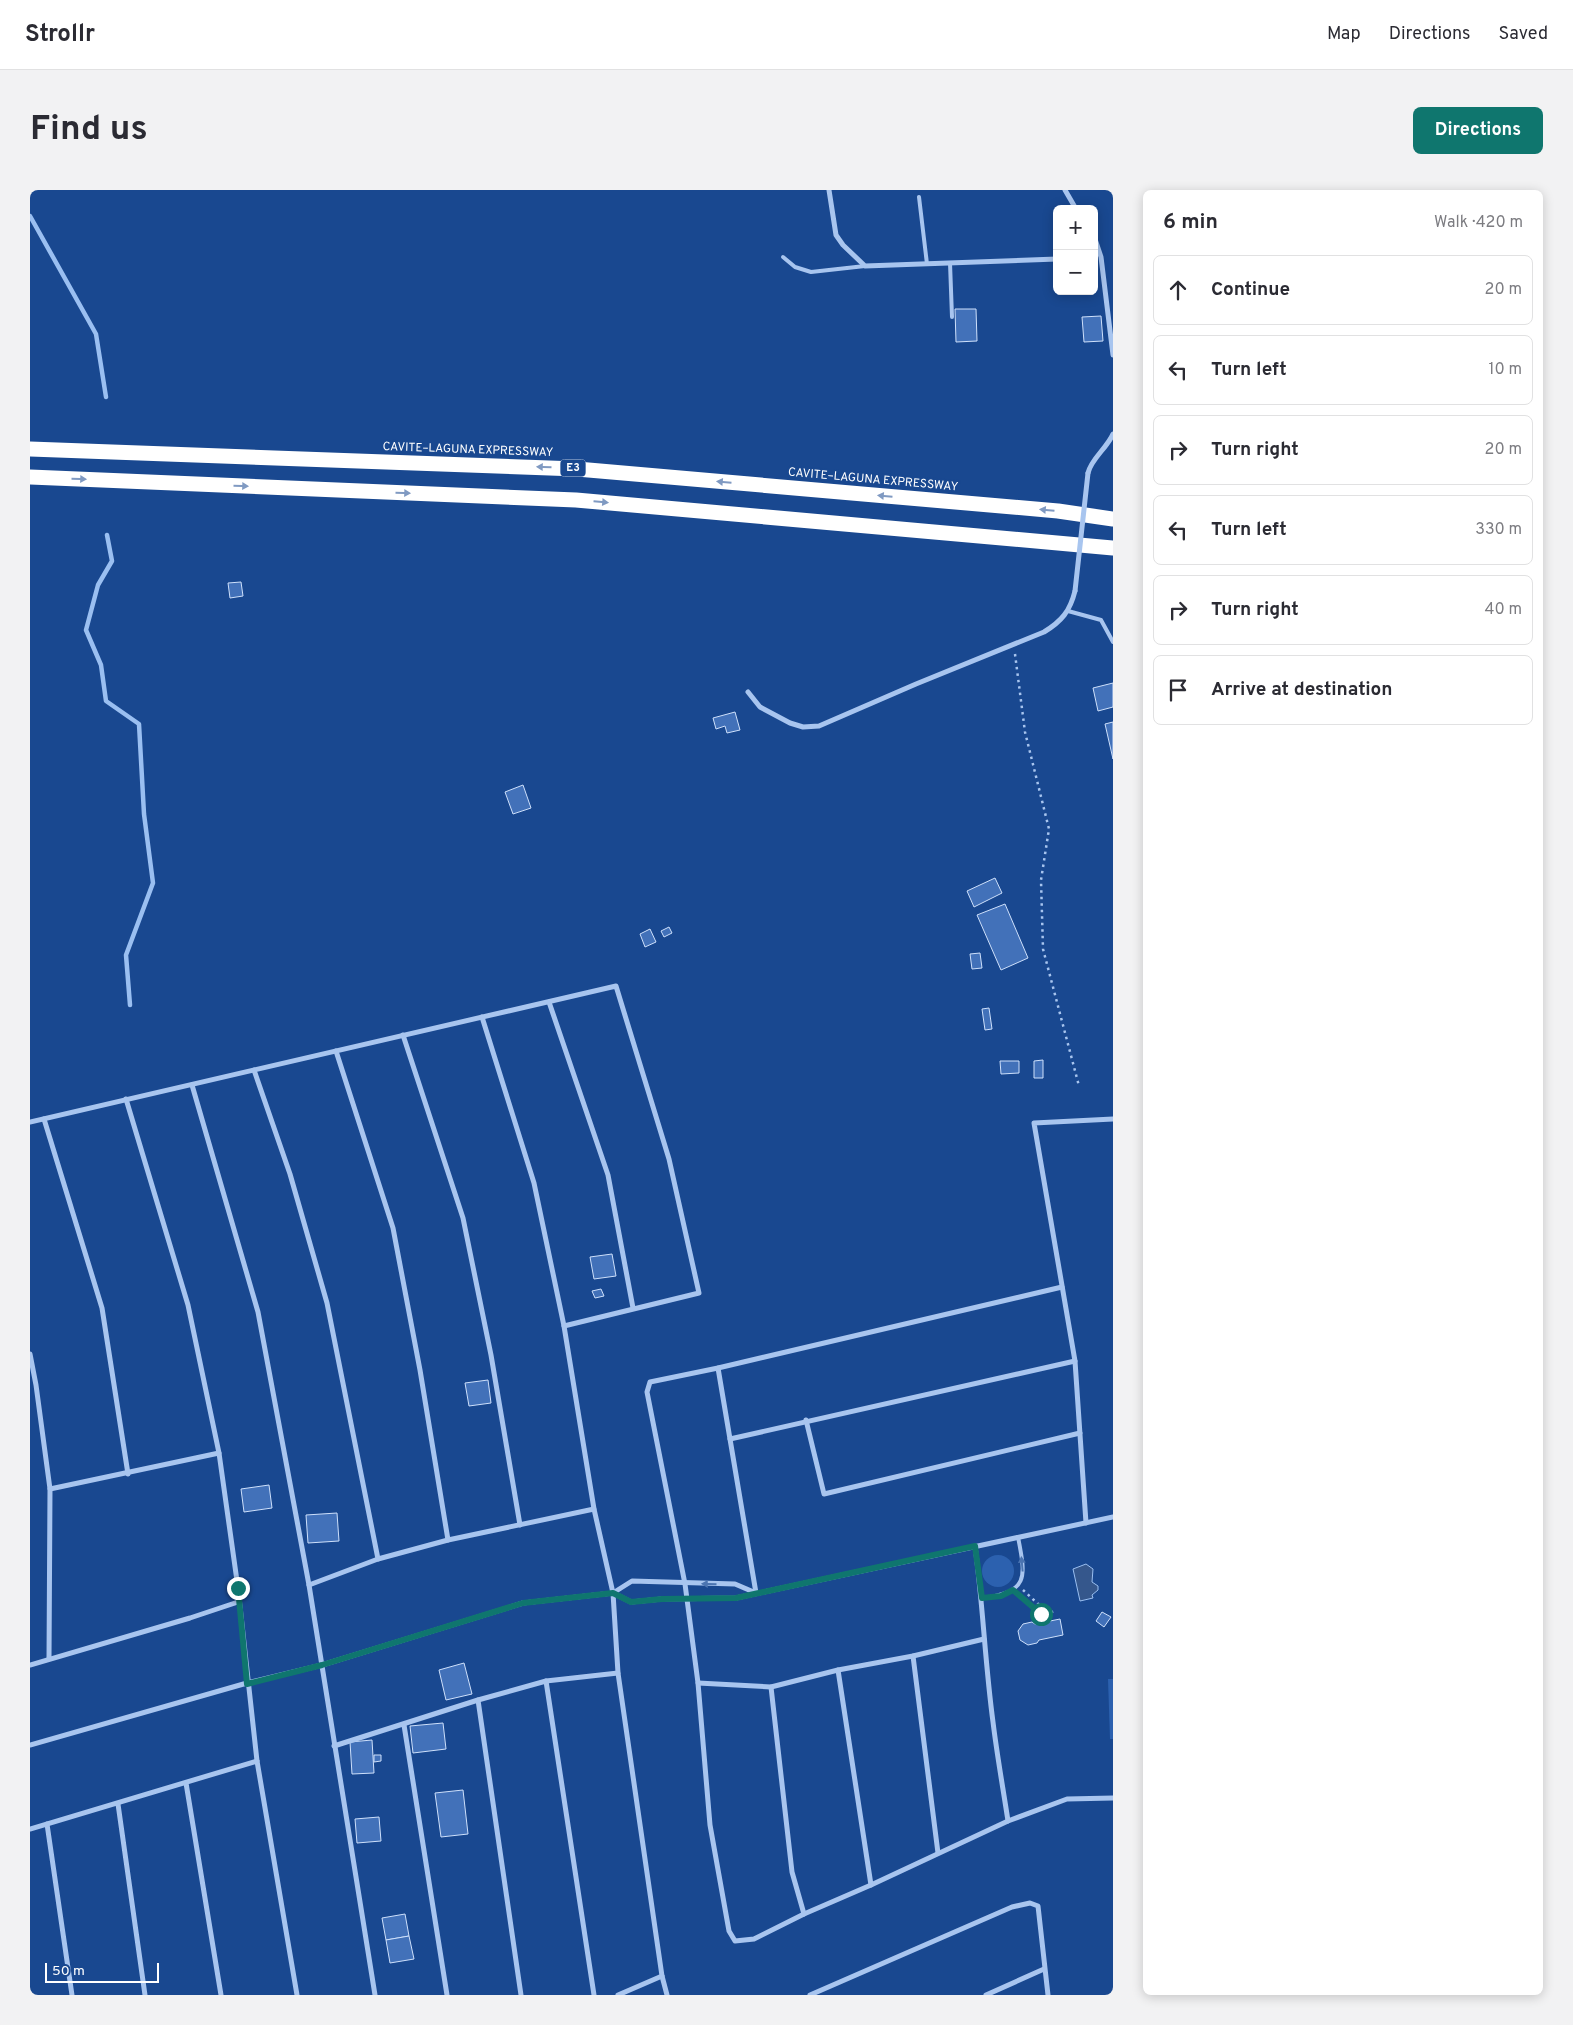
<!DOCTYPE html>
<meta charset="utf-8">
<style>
:root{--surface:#fff;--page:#f2f2f3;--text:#2b2b33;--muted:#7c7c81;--line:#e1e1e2;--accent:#0f766e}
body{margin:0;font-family:Overpass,sans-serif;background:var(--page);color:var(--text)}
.controls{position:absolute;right:15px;top:15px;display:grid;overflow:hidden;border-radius:8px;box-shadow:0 2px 12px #0003}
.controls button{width:45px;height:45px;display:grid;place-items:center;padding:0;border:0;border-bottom:1px solid var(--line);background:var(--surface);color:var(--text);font:25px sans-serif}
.scale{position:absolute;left:15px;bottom:12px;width:114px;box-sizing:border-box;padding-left:5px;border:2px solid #fff;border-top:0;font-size:14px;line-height:18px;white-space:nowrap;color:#fff;-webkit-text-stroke:4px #194890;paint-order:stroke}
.stop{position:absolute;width:15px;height:15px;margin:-11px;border:4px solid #0f766e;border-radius:50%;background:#fff}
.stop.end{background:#0f766e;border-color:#fff;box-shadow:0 1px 5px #0008}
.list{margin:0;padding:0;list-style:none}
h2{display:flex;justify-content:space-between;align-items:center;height:65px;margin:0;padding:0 20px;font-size:21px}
h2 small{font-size:16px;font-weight:400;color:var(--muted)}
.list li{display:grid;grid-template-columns:32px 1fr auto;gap:15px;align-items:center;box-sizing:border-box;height:70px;margin:0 10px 10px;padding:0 10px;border:1px solid var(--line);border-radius:8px}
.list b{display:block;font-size:19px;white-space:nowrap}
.list em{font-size:16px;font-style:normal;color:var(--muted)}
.icon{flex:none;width:28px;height:28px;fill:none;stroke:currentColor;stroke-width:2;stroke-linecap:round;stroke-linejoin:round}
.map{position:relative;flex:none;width:1083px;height:1805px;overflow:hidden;border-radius:8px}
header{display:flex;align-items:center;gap:30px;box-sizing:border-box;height:70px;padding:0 25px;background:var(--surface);border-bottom:1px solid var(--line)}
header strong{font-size:24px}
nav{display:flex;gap:28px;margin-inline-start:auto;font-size:18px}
.intro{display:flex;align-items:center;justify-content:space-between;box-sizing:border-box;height:120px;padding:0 30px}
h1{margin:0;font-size:35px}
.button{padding:12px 22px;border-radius:8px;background:var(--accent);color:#fff;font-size:18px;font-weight:700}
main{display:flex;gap:30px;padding:0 30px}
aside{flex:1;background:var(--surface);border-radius:8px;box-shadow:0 2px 12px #0003}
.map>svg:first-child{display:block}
</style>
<header>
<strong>Strollr</strong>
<nav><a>Map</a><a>Directions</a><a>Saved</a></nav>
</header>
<div class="intro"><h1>Find us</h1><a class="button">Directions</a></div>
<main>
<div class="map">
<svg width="1083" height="1805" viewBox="0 0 1083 1805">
<rect width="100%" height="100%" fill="#194890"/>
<g fill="#2c61af">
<circle cx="968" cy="1381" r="16"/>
<polygon points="1078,1489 1083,1489 1083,1549 1080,1549"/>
</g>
<polygon fill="#35578c" stroke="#9abff1" points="1056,1374 1063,1379 1062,1392 1068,1396 1068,1400 1062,1405 1063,1408 1050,1411 1043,1379"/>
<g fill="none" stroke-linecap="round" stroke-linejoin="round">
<g stroke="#9abff1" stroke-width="4.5">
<polyline points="0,26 66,144 76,207"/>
<polyline points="77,345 82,371 68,395 56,440 71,475 76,511 109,534 114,624 123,693 96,765 100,815"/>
</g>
</g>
<g fill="#4271b9" stroke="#cee0fb">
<polygon points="925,119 946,119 947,151 926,152"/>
<polygon points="1071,126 1073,151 1054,152 1052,127"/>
<polygon points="211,392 213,406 200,408 198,393"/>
<polygon points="1083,493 1083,517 1068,521 1063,498"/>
<polygon points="705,522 710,540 697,543 695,536 686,539 683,528"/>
<polygon points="1083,532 1083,569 1075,534"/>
<polygon points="493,595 501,618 483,624 475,602"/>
<polygon points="965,688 972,703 944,717 937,701"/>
<polygon points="975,714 998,768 971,780 947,725"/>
<polygon points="639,737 642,743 634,747 631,741"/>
<polygon points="620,739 626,752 615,757 610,744"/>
<polygon points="950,763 952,778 942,779 940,764"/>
<polygon points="959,818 962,839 955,840 952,819"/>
<polygon points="1013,870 1013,888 1004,888 1004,871"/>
<polygon points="970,871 989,871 989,883 971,884"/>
<polygon points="582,1064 586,1086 564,1089 560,1067"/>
<polygon points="571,1099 574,1106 565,1108 562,1101"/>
<polygon points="458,1190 461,1213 439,1216 435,1193"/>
<polygon points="239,1295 242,1318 214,1322 211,1299"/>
<polygon points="307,1323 309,1351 278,1353 276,1325"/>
<polygon points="1072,1422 1081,1427 1074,1437 1066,1431"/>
<polygon points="1030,1429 1033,1445 1009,1450 1007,1453 998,1455 990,1450 988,1441 993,1434 1002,1432 1005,1434"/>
<polygon points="434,1473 442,1504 416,1510 409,1480"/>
<polygon points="413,1533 416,1559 383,1563 380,1536"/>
<polygon points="342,1550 344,1583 322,1584 320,1552"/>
<polygon points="344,1565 351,1565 351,1571 344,1572"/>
<polygon points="433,1600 438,1644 411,1647 405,1603"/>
<polygon points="349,1627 351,1651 327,1653 325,1629"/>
<polygon points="375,1724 379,1746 356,1750 352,1728"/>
<polygon points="379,1746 384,1769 360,1773 356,1750"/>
</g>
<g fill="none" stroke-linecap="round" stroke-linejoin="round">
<g stroke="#a8c5ef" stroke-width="2.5" stroke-dasharray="2.5 4" stroke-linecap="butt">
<polyline points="985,464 995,542 1019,639 1011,690 1013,759 1049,896"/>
<polyline points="993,1400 1018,1423"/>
<polyline points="989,1405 1011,1424 1027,1421"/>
</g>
<g stroke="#a8c5ef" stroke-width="4">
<polyline points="889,7 897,74"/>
<polyline points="753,67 765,77 781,82 835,76"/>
<polyline points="920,73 922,127"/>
<polyline points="1038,421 1071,430 1083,452"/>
<path d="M 952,1408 C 999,1402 996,1388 988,1347"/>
</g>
<g stroke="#a8c5ef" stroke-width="5">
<polyline points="799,0 806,45 813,55 835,76 1027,69"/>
<polyline points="1035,0 1046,19"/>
<polyline points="1064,46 1071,67 1083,165"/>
<path d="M 1058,283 C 1061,269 1077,258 1083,244"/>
<path d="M 718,502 L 730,517 L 760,533 L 773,537 L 789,536 L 886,494 L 1014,442 C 1032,431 1040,421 1045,401"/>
<polyline points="519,812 578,985 603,1118"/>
<polyline points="452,827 504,993 534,1136 564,1319 583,1403 588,1483 632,1786 637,1805"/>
<polyline points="373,845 433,1028 461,1165 490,1335"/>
<polyline points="306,861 363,1038 390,1180 418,1350"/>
<polyline points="224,880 260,984 297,1113 348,1369"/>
<polyline points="162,895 228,1122 279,1395 345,1805"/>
<polyline points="96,909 158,1115 189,1263 208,1398 227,1571 267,1805"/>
<polyline points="14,929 72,1118 98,1284"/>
<polyline points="0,932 586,796 639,969 669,1103 534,1136"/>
<polyline points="1032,1097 688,1178 620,1192 617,1202 655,1394 668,1493 680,1635 699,1741 705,1751 724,1749 774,1724 841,1695 978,1631 1037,1609 1083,1608"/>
<polyline points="0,1164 6,1195 20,1299 19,1469"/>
<polyline points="688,1178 726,1403"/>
<polyline points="776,1230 794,1304 1050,1243"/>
<polyline points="700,1249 1045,1171"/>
<polyline points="20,1299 189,1263"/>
<polyline points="1056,1333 1045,1171 1004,933 1083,929"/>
<path d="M 945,1356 C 953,1415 955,1473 963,1532 C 967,1565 973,1598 978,1631"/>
<polyline points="279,1395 348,1369 418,1350 564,1319"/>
<polyline points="583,1403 601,1412 632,1409 706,1408 1083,1327"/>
<polyline points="883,1466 908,1663"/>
<polyline points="0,1475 160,1428 208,1412"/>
<polyline points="808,1480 841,1695"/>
<polyline points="516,1491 564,1805"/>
<polyline points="668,1493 741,1497 808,1480 883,1466 954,1449"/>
<polyline points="741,1497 762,1682 774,1724"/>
<polyline points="448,1510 491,1805"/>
<polyline points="374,1535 417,1805"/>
<polyline points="0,1555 217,1493 292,1475 493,1413 583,1403 602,1391 705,1394 726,1403"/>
<polyline points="304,1556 448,1510 516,1491 588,1483"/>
<polyline points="156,1593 191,1805"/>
<polyline points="88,1614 115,1805"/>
<polyline points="17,1634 42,1805"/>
<polyline points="0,1639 227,1571"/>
<polyline points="588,1805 632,1786"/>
<polyline points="780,1805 982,1717 1000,1713 1008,1716 1018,1805"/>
<polyline points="956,1805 1014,1779"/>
</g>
<g stroke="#fff" stroke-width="15">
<polyline points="0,259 547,279 1028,321 1083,329"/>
<polyline points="0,287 546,310 1083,358"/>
</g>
<polyline stroke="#a8c5ef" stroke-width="5" points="1045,401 1058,283"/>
</g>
<defs><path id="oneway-solid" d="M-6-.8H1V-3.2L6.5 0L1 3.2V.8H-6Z" transform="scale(1.25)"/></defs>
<g fill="#809ac2">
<use href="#oneway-solid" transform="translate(514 277) rotate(-178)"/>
<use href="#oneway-solid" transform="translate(49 289) rotate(2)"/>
<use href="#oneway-solid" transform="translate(694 292) rotate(-175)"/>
<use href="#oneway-solid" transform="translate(211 296) rotate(2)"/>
<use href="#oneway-solid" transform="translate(373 303) rotate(2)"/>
<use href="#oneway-solid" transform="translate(855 306) rotate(-175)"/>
<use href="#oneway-solid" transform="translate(571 312) rotate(5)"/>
<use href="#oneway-solid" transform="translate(1017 320) rotate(-175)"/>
</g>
<g fill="#4b74b1">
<use href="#oneway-solid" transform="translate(992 1374) rotate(-95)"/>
<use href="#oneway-solid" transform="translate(679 1394) rotate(-179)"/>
</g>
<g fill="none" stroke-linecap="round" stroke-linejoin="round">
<polyline stroke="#0f766e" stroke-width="6" points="208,1398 217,1494 292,1475 493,1413 583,1403 601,1412 632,1409 706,1408 945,1356 952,1408 971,1406 983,1400 1011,1424"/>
</g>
<g text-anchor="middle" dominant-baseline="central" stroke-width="4.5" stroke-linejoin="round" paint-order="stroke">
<rect fill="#194890" stroke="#bac8de" stroke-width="1" x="530.5" y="269.5" width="25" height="17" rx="4"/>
<g font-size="11" font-weight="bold" fill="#fff">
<text x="543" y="278">E3</text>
</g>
<g font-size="12" fill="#fff" stroke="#194890">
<text transform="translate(438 260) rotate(2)">CAVITE–LAGUNA EXPRESSWAY</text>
<text transform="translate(843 290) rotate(5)">CAVITE–LAGUNA EXPRESSWAY</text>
</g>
</g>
</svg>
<div class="controls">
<button>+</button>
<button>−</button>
</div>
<div class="scale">50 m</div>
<div class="stop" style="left:1011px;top:1424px"></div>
<div class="stop end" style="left:208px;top:1398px"></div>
</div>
<aside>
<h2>6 min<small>Walk · 420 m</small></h2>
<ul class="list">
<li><svg class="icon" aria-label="ahead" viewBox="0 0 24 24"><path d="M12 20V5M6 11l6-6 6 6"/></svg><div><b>Continue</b></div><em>20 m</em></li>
<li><svg class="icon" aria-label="left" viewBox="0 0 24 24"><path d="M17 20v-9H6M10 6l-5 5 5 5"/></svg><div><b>Turn left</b></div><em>10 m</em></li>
<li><svg class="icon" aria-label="right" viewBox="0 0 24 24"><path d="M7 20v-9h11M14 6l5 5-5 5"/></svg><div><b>Turn right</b></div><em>20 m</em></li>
<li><svg class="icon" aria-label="left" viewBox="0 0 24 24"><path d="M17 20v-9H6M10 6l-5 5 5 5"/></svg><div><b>Turn left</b></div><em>330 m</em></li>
<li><svg class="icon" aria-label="right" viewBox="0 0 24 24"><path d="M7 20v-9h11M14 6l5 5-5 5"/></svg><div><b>Turn right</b></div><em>40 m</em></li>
<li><svg class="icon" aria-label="arrive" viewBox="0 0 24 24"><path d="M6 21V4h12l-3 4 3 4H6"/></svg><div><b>Arrive at destination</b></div></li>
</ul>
</aside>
</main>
